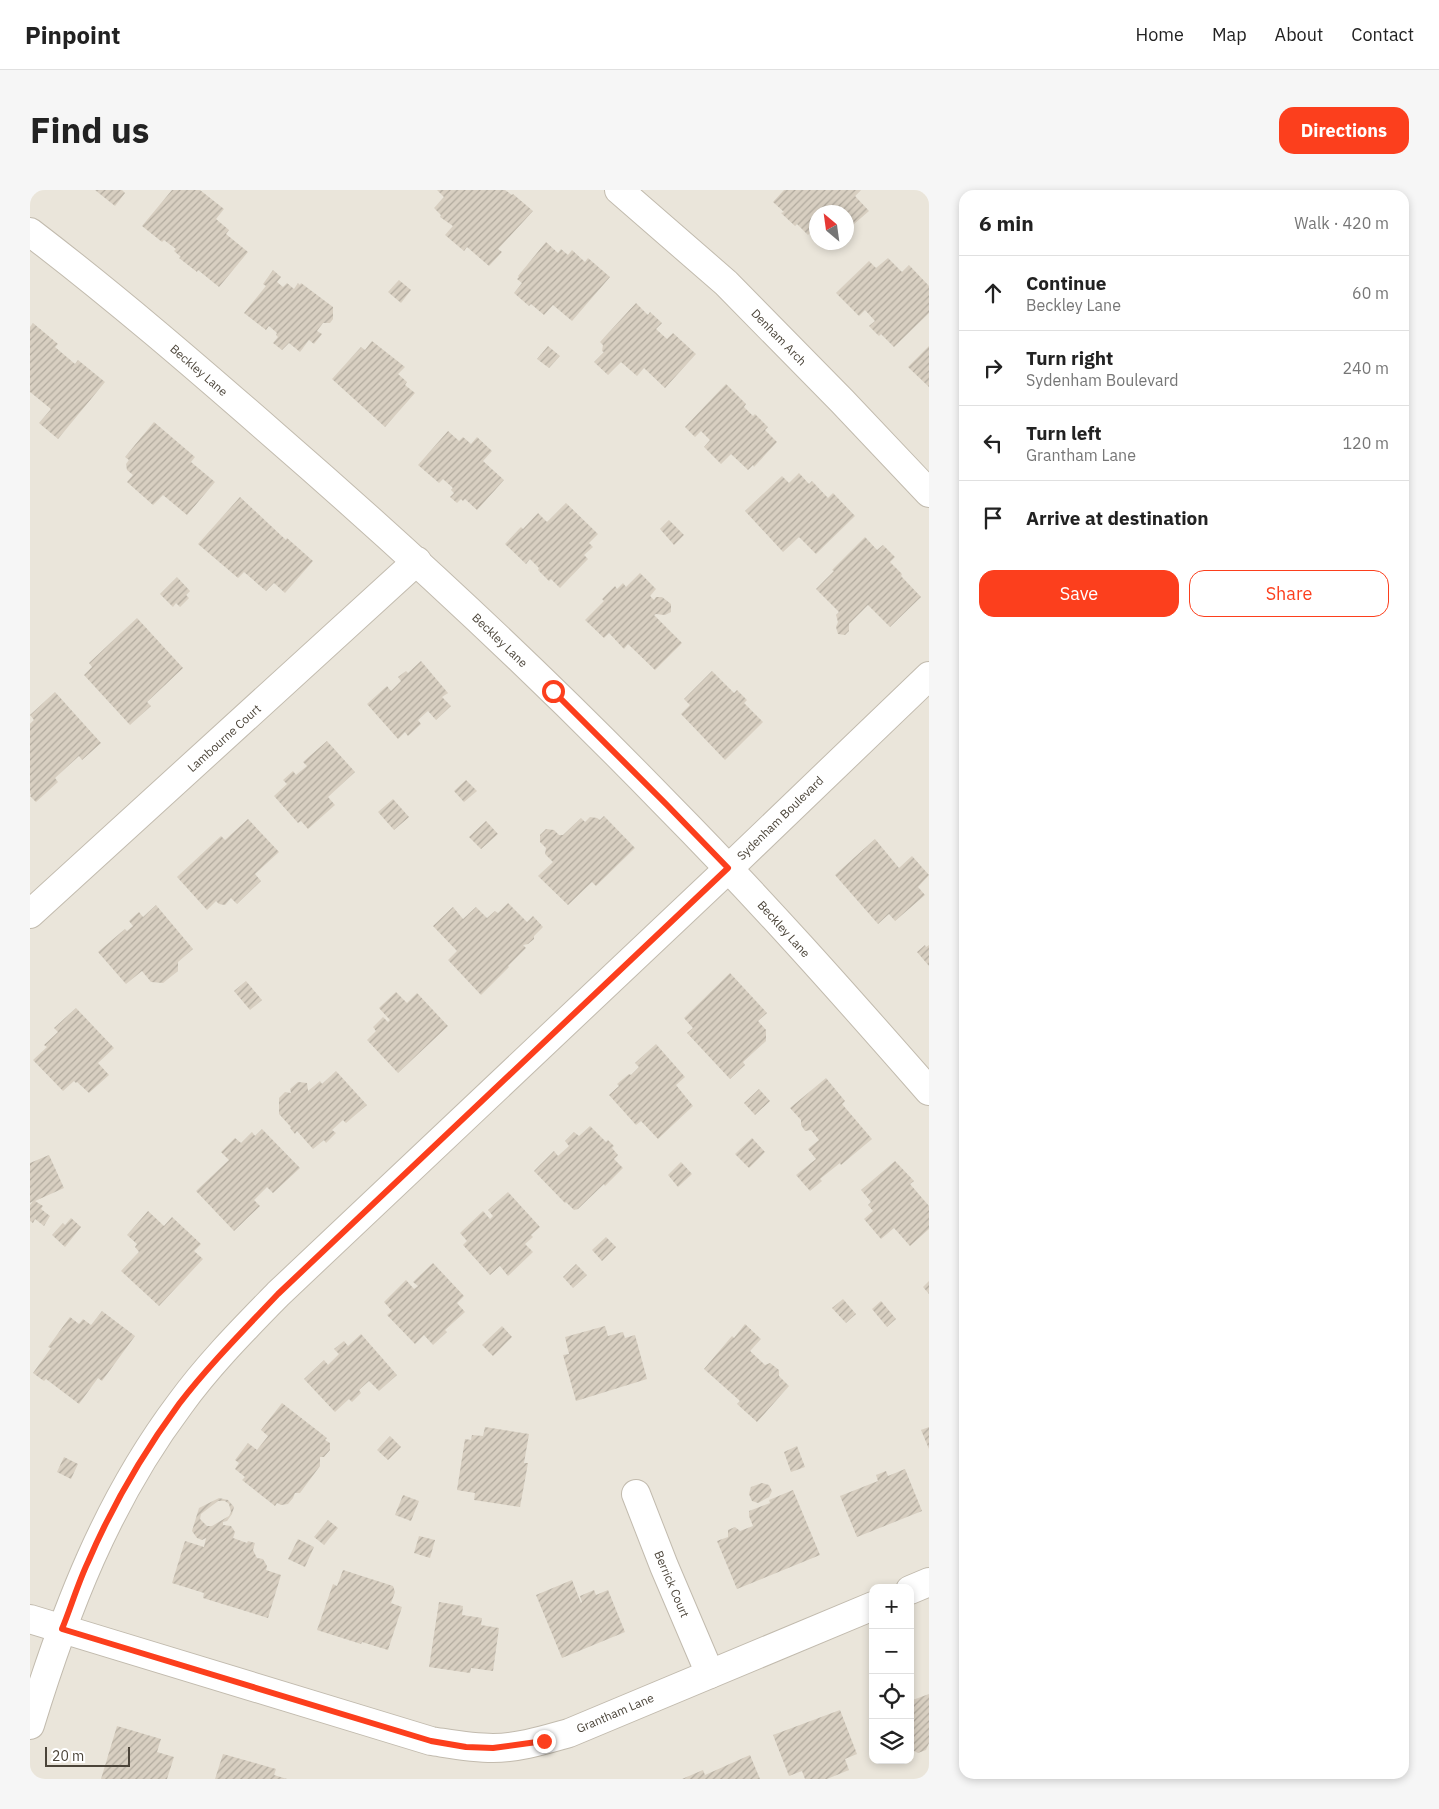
<!DOCTYPE html>
<meta charset="utf-8">
<style>
:root{--surface:#fff;--page:#f6f6f6;--text:#222;--muted:#767676;--line:#e0e0e0;--accent:#fc3f1d}
body{margin:0;font-family:"IBM Plex Sans",sans-serif;background:var(--page);color:var(--text)}
.controls{position:absolute;right:15px;bottom:15px;display:grid;overflow:hidden;border-radius:10px;box-shadow:0 2px 8px #0003}
.controls button{width:45px;height:45px;display:grid;place-items:center;padding:0;border:0;border-bottom:1px solid var(--line);background:var(--surface);color:var(--text);font:25px sans-serif}
.compass{position:absolute;left:779px;top:15px;width:45px;height:45px;border-radius:50%;background:var(--surface);box-shadow:0 2px 8px #0003;rotate:331deg}
.scale{position:absolute;left:15px;bottom:12px;width:85px;box-sizing:border-box;padding-left:5px;border:2px solid #4b4439;border-top:0;font-size:14px;line-height:18px;white-space:nowrap;color:#4b4439;-webkit-text-stroke:4px #fff;paint-order:stroke}
.stop{position:absolute;width:15px;height:15px;margin:-11px;border:4px solid #fc3f1d;border-radius:50%;background:#fff}
.stop.end{background:#fc3f1d;border-color:#fff;box-shadow:0 1px 5px #0008}
.list{margin:0;padding:0;list-style:none}
h2{display:flex;justify-content:space-between;align-items:center;height:65px;margin:0;padding:0 20px;font-size:21px}
h2 small{font-size:16px;font-weight:400;color:var(--muted)}
.list li{display:grid;grid-template-columns:32px 1fr auto;gap:15px;align-items:center;box-sizing:border-box;height:75px;padding:0 20px;border-top:1px solid var(--line)}
.list b{display:block;font-size:19px;white-space:nowrap}
.list p{margin:0;font-size:16px;white-space:nowrap;color:var(--muted)}
.list em{font-size:16px;font-style:normal;color:var(--muted)}
.actions{display:flex;gap:10px;padding:15px 20px}
.actions a{flex:1;padding:11px 0;border:1px solid var(--accent);border-radius:15px;text-align:center;font-size:18px;color:var(--accent)}
.actions .main{background:var(--accent);color:#fff}
.icon{flex:none;width:28px;height:28px;fill:none;stroke:currentColor;stroke-width:2;stroke-linecap:round;stroke-linejoin:round}
.map{position:relative;flex:none;width:899px;height:1589px;overflow:hidden;border-radius:15px}
header{display:flex;align-items:center;gap:30px;box-sizing:border-box;height:70px;padding:0 25px;background:var(--surface);border-bottom:1px solid var(--line)}
header strong{font-size:24px}
nav{display:flex;gap:28px;margin-inline-start:auto;font-size:18px}
.intro{display:flex;align-items:center;justify-content:space-between;box-sizing:border-box;height:120px;padding:0 30px}
h1{margin:0;font-size:35px}
.button{padding:12px 22px;border-radius:15px;background:var(--accent);color:#fff;font-size:18px;font-weight:700}
main{display:flex;gap:30px;padding:0 30px}
aside{flex:1;background:var(--surface);border-radius:15px;box-shadow:0 2px 8px #0003}
.map>svg:first-child{display:block}
</style>
<header>
<strong>Pinpoint</strong>
<nav><a>Home</a><a>Map</a><a>About</a><a>Contact</a></nav>
</header>
<div class="intro"><h1>Find us</h1><a class="button">Directions</a></div>
<main>
<div class="map">
<svg width="899" height="1589" viewBox="0 0 899 1589">
<defs>
<pattern id="building-hatch" width="6" height="6" patternUnits="userSpaceOnUse" patternTransform="scale(1.25)"><rect width="6" height="6" fill="#d8cfc1"/><path d="M-1 1l2-2M0 6l6-6M5 7l2-2" fill="none" stroke="#b1aa9e"/></pattern>
</defs>
<rect width="100%" height="100%" fill="#f6f3ec"/>
<path fill="#eae5da" fill-rule="evenodd" d="M 0,0 L 899,0 L 899,1589 L 0,1589 ZM 786,22 L 816,22 L 816,52 L 786,52 ZM 843,1398 L 880,1398 L 880,1570 L 843,1570 Z"/>
<g fill="url(#building-hatch)" fill-rule="evenodd">
<polygon points="65,0 92,0 95,3 85,16"/>
<polygon points="142,0 170,0 194,19 186,29 199,40 196,44 218,62 189,97 168,80 167,82 149,68 151,67 144,61 146,59 134,50 132,52 112,36"/>
<polygon points="407,0 475,0 482,5 483,4 503,21 468,59 472,62 459,76 437,57 434,61 415,45 423,36 410,27 411,25 404,18 414,7"/>
<polygon points="754,0 831,0 825,6 839,21 816,41 816,22 786,22 786,46 782,41 778,45 767,34 765,36 751,23 754,22 743,12"/>
<polygon points="516,52 528,63 531,59 538,65 542,60 555,72 558,68 580,87 542,131 523,115 514,125 501,114 499,116 484,103 492,93 487,89 489,87 488,86"/>
<polygon points="858,68 872,82 879,75 899,96 899,123 864,157 851,144 849,146 839,136 845,131 835,120 829,126 806,103 839,71 846,78"/>
<polygon points="243,80 251,87 247,92 253,97 257,93 264,99 268,93 270,95 271,93 303,117 303,129 300,133 293,133 287,141 292,144 284,154 279,150 270,162 259,153 252,160 243,153 248,147 246,145 247,143 239,136 236,140 214,123 236,96 233,94"/>
<polygon points="369,90 381,100 371,113 358,102"/>
<polygon points="606,113 618,125 620,122 632,133 626,139 637,149 643,143 666,164 635,198 614,178 607,186 591,172 578,185 564,172 574,162 572,161 573,155 570,152"/>
<polygon points="3,133 28,154 25,157 45,174 48,170 75,192 28,249 9,233 21,219 0,202 0,137"/>
<polygon points="342,151 375,177 368,184 377,192 375,195 385,203 355,237 302,189 331,157 335,160"/>
<polygon points="518,156 530,166 519,178 507,169"/>
<polygon points="899,156 899,197 878,177"/>
<polygon points="696,194 716,214 714,217 723,226 725,224 738,237 735,240 747,252 724,277 723,275 718,280 701,264 691,274 674,257 680,250 671,241 665,247 655,237"/>
<polygon points="124,232 165,267 161,272 185,292 157,325 133,305 123,315 97,292 103,285 97,280 96,274 99,270 95,267"/>
<polygon points="418,241 429,251 433,247 441,254 447,247 462,261 453,271 474,290 447,320 435,309 433,311 431,309 427,313 420,307 424,303 421,300 423,298 413,289 409,293 388,275"/>
<polygon points="769,283 779,294 782,291 798,308 803,303 825,326 786,364 769,347 753,362 715,321 752,286 759,293"/>
<polygon points="210,307 256,350 257,348 283,371 255,403 244,393 236,401 214,382 208,388 168,354"/>
<polygon points="536,313 568,344 559,353 563,357 554,365 558,369 530,398 521,389 519,391 508,380 509,378 500,369 496,374 475,354 491,337 493,339 508,323 517,332"/>
<polygon points="639,330 654,345 644,355 630,339"/>
<polygon points="835,347 847,360 853,355 865,367 860,372 872,384 871,386 891,407 860,437 838,415 819,434 819,441 815,445 808,444 806,437 808,432 806,425 809,422 786,399 804,381 802,380"/>
<polygon points="610,383 626,399 620,406 624,410 626,407 632,407 641,414 641,422 635,425 626,424 624,425 652,453 625,480 598,454 594,459 579,443 574,448 555,430 574,411 572,409 585,396 587,399 593,393 596,397"/>
<polygon points="147,387 160,401 156,405 159,408 150,417 146,413 143,417 130,404"/>
<polygon points="107,428 153,478 117,512 121,516 100,535 54,485 62,477 59,473"/>
<polygon points="391,471 418,503 412,507 421,516 406,530 398,521 388,530 391,534 378,546 375,542 368,549 337,514 357,496 361,501 371,491 368,487 376,481 378,483"/>
<polygon points="682,481 704,503 707,500 717,510 714,513 733,532 695,570 651,524 660,515 654,509"/>
<polygon points="25,502 71,553 52,570 49,566 25,588 28,592 6,612 0,606 1,605 0,603 0,534 4,530 0,525"/>
<polygon points="297,551 325,582 298,607 305,615 278,639 271,631 268,633 244,606 257,594 253,590 263,581 266,585 277,576 273,572"/>
<polygon points="436,590 447,601 434,612 424,601"/>
<polygon points="363,609 379,627 364,640 348,622"/>
<polygon points="574,626 605,658 566,696 562,692 538,715 508,686 523,672 515,664 516,658 510,652 510,645 516,639 524,640 529,645 533,645 551,628 555,632 560,627 567,628 570,630"/>
<polygon points="218,629 249,662 225,684 231,691 207,714 201,708 195,715 189,714 186,711 177,720 147,687 191,646 195,650"/>
<polygon points="456,631 468,644 451,659 439,647"/>
<polygon points="845,649 869,678 882,666 899,685 888,697 895,705 865,731 859,724 848,734 805,685"/>
<polygon points="478,713 497,732 503,726 513,737 504,746 504,749 498,754 493,755 496,758 478,776 479,777 451,805 418,770 427,761 403,736 423,717 433,729 446,717 457,728 465,721 468,723"/>
<polygon points="126,715 163,759 148,772 148,781 133,793 121,792 112,781 96,794 68,762 95,739 97,741 103,736 99,731 109,722 113,727"/>
<polygon points="895,755 896,757 899,755 899,776 887,762"/>
<polygon points="700,783 737,823 728,831 736,840 736,851 713,872 715,875 700,889 657,843 663,838 654,828"/>
<polygon points="216,791 232,810 220,820 204,801"/>
<polygon points="366,802 377,813 387,803 418,836 368,883 337,850 346,841 343,837 353,827 358,832 360,830 349,818"/>
<polygon points="46,818 84,858 68,873 79,885 59,903 47,892 46,893 44,891 33,901 3,870 17,857 14,855 28,842 24,838"/>
<polygon points="626,854 655,887 646,895 663,916 628,949 611,931 606,935 579,905 589,896 587,894 599,884 601,885 609,877 605,873"/>
<polygon points="306,881 337,915 316,933 313,930 302,940 306,943 296,953 294,950 283,959 267,941 265,944 260,938 261,937 249,924 249,908 255,902 261,903 260,899 268,892 277,893 278,901 290,891 292,894"/>
<polygon points="796,888 815,911 812,914 842,949 811,975 810,973 790,989 792,991 780,1001 766,985 786,969 778,959 789,950 781,940 775,941 771,935 771,930 760,918"/>
<polygon points="729,899 740,911 725,925 714,913"/>
<polygon points="560,936 576,952 578,950 584,956 582,958 588,965 584,969 593,978 575,996 574,994 548,1019 544,1020 536,1012 535,1013 504,981 524,961 528,966 539,956 535,951 544,942 549,946"/>
<polygon points="232,939 270,978 243,1003 237,997 224,1010 230,1016 204,1041 166,1001 199,970 191,962 205,948 211,953 222,942 225,946"/>
<polygon points="722,948 735,962 719,978 705,964"/>
<polygon points="19,965 34,998 5,1011 13,1016 11,1019 20,1026 14,1036 5,1029 3,1033 0,1031 0,1015 3,1011 0,1013 0,973"/>
<polygon points="865,971 884,991 880,994 899,1016 899,1039 880,1056 864,1038 851,1049 834,1029 843,1021 838,1015 841,1012 831,1000"/>
<polygon points="651,972 662,984 648,997 638,985"/>
<polygon points="478,1002 510,1037 501,1045 503,1047 495,1054 503,1062 478,1086 470,1076 460,1085 433,1055 437,1051 430,1043 453,1021 460,1029 463,1026 458,1020"/>
<polygon points="118,1021 134,1036 142,1027 171,1054 164,1061 173,1069 129,1116 91,1081 109,1062 105,1057 107,1054 97,1045"/>
<polygon points="41,1028 51,1037 35,1057 22,1045 33,1033 35,1035"/>
<polygon points="576,1047 586,1057 572,1071 562,1060"/>
<polygon points="403,1073 434,1106 427,1113 435,1122 415,1140 417,1142 403,1155 394,1145 385,1154 357,1125 362,1121 354,1112 376,1090 384,1099 388,1096 383,1092"/>
<polygon points="546,1074 557,1085 543,1098 533,1087"/>
<polygon points="899,1091 899,1104 893,1097"/>
<polygon points="813,1109 826,1124 816,1133 802,1118"/>
<polygon points="851,1111 866,1129 857,1137 842,1119"/>
<polygon points="72,1121 105,1146 72,1191 68,1188 49,1214 16,1189 14,1191 3,1183 21,1158 18,1157 40,1127 49,1134 53,1129 61,1135"/>
<polygon points="715,1134 731,1149 720,1161 735,1175 740,1173 749,1180 749,1186 759,1196 727,1232 707,1214 710,1211 674,1179 702,1146 704,1148"/>
<polygon points="472,1136 482,1147 463,1166 452,1155"/>
<polygon points="575,1136 578,1146 593,1142 595,1148 605,1145 617,1189 546,1211 533,1165 539,1164 535,1147"/>
<polygon points="331,1144 367,1185 349,1201 339,1191 329,1200 331,1203 322,1212 319,1209 305,1222 274,1189 294,1170 298,1175 309,1164 304,1159 314,1151 318,1156"/>
<polygon points="252,1213 297,1248 295,1250 300,1253 300,1260 294,1267 290,1267 290,1276 270,1303 265,1303 263,1308 258,1314 251,1315 247,1313 245,1316 212,1290 215,1287 205,1279 209,1273 205,1270 218,1253 227,1260 238,1246 231,1240"/>
<polygon points="455,1237 499,1244 494,1273 498,1273 490,1317 444,1310 445,1303 427,1300 435,1249 441,1250 442,1245 453,1246"/>
<polygon points="899,1237 899,1259 891,1240"/>
<polygon points="360,1246 371,1257 358,1270 347,1260"/>
<polygon points="767,1256 775,1277 761,1282 754,1262"/>
<polygon points="34,1267 48,1274 41,1289 27,1282"/>
<polygon points="875,1279 892,1321 827,1347 810,1306 848,1291 846,1285 856,1281 858,1286"/>
<polygon points="732,1293 739,1295 742,1301 739,1307 728,1313 722,1311 719,1304 721,1297"/>
<polygon points="763,1300 790,1365 707,1399 687,1351 698,1347 698,1340 705,1337 710,1341 723,1336 719,1326 719,1321 740,1313 739,1310"/>
<polygon points="373,1305 389,1311 381,1331 365,1325"/>
<path d="M 189,1308 L 198,1310 L 204,1317 L 202,1324 L 197,1331 L 193,1332 L 193,1335 L 201,1336 L 205,1342 L 203,1348 L 217,1353 L 218,1351 L 225,1353 L 223,1360 L 227,1368 L 233,1369 L 237,1376 L 236,1380 L 251,1385 L 238,1428 L 173,1408 L 174,1403 L 142,1393 L 155,1351 L 174,1357 L 176,1348 L 172,1350 L 167,1348 L 162,1341 L 169,1318 ZM 188,1311 L 195,1311 L 199,1314 L 201,1322 L 199,1326 L 182,1336 L 177,1336 L 170,1329 L 171,1324 Z"/>
<polygon points="298,1330 308,1338 294,1355 284,1347"/>
<polygon points="389,1346 405,1350 400,1368 384,1363"/>
<polygon points="268,1349 284,1357 275,1377 258,1369"/>
<polygon points="313,1380 363,1396 365,1402 361,1413 372,1417 358,1460 332,1452 331,1454 287,1440 303,1394 307,1396"/>
<polygon points="542,1390 551,1413 552,1412 550,1406 564,1400 566,1405 578,1400 595,1442 532,1468 506,1405"/>
<polygon points="409,1412 433,1416 432,1425 452,1428 451,1435 469,1438 463,1481 441,1478 440,1483 399,1477"/>
<polygon points="899,1504 899,1553 896,1560 888,1563 884,1561 880,1563 880,1511"/>
<polygon points="810,1520 827,1564 815,1569 819,1580 797,1589 775,1589 772,1581 759,1586 743,1545"/>
<polygon points="87,1536 131,1549 127,1562 144,1567 137,1589 71,1589"/>
<polygon points="193,1564 246,1579 244,1585 257,1589 185,1589"/>
<polygon points="720,1565 730,1589 652,1589 673,1580 675,1585"/>
</g>
<g fill="none" stroke-linecap="round" stroke-linejoin="round">
<g stroke="#c2bbae" stroke-width="30">
<g id="minor">
<polyline points="589,0 696,93 812,211 899,303"/>
<path d="M 0,42 C 85,107 165,176 245,246 C 381,364 512,486 637,615 C 728,707 814,804 899,901"/>
<polyline points="0,724 387,371"/>
<polyline points="606,1304 634,1376 680,1484"/>
<polyline points="880,1400 899,1392"/>
<path d="M 0,1429 L 401,1551 C 421,1554 442,1558 463,1558 C 489,1558 514,1550 539,1543 L 843,1416"/>
<path d="M 0,1535 C 35,1421 77,1311 150,1214 C 179,1174 214,1139 248,1104 L 698,679 L 899,486"/>
</g>
</g>
<use href="#minor" stroke="#fff" stroke-width="28"/>
</g>
<g fill="none" stroke-linecap="round" stroke-linejoin="round">
<path stroke="#fc3f1d" stroke-width="6" d="M 514,1551 L 463,1558 L 436,1557 L 401,1551 L 32,1439 C 41,1417 48,1393 58,1372 C 82,1316 113,1263 149,1214 C 179,1175 214,1140 248,1104 L 698,678 L 636,614 L 523,501"/>
</g>
<g text-anchor="middle" dominant-baseline="central" stroke-width="4" stroke-linejoin="round" paint-order="stroke">
<g font-size="12" fill="#4b4439" stroke="#fff">
<text transform="translate(749 147) rotate(46)">Denham Arch</text>
<text transform="translate(169 180) rotate(41)">Beckley Lane</text>
<text transform="translate(470 450) rotate(44)">Beckley Lane</text>
<text transform="translate(194 548) rotate(-42)">Lambourne Court</text>
<text transform="translate(750 628) rotate(-44)">Sydenham Boulevard</text>
<text transform="translate(754 739) rotate(48)">Beckley Lane</text>
<text transform="translate(642 1394) rotate(67)">Berrick Court</text>
<text transform="translate(585 1523) rotate(-23)">Grantham Lane</text>
</g>
</g>
</svg>
<div class="controls">
<button>+</button>
<button>−</button>
<button><svg class="icon" aria-label="locate" viewBox="0 0 24 24"><circle cx="12" cy="12" r="6"/><path d="M12 2v4M12 18v4M2 12h4M18 12h4"/></svg></button>
<button><svg class="icon" aria-label="layers" viewBox="0 0 24 24"><path d="M12 4l9 5-9 5-9-5zM3 14l9 5 9-5"/></svg></button>
</div>
<svg class="compass" viewBox="-18 -18 36 36"><path d="M0-13l5 13h-10z" fill="#e53935"/><path d="M0 13l5-13h-10z" fill="#767676"/></svg>
<div class="scale">20 m</div>
<div class="stop" style="left:523px;top:501px"></div>
<div class="stop end" style="left:514px;top:1551px"></div>
</div>
<aside>
<h2>6 min<small>Walk · 420 m</small></h2>
<ul class="list">
<li><svg class="icon" aria-label="ahead" viewBox="0 0 24 24"><path d="M12 20V5M6 11l6-6 6 6"/></svg><div><b>Continue</b><p>Beckley Lane</p></div><em>60 m</em></li>
<li><svg class="icon" aria-label="right" viewBox="0 0 24 24"><path d="M7 20v-9h11M14 6l5 5-5 5"/></svg><div><b>Turn right</b><p>Sydenham Boulevard</p></div><em>240 m</em></li>
<li><svg class="icon" aria-label="left" viewBox="0 0 24 24"><path d="M17 20v-9H6M10 6l-5 5 5 5"/></svg><div><b>Turn left</b><p>Grantham Lane</p></div><em>120 m</em></li>
<li><svg class="icon" aria-label="arrive" viewBox="0 0 24 24"><path d="M6 21V4h12l-3 4 3 4H6"/></svg><div><b>Arrive at destination</b></div></li>
</ul>
<div class="actions"><a class="main">Save</a><a>Share</a></div>
</aside>
</main>
